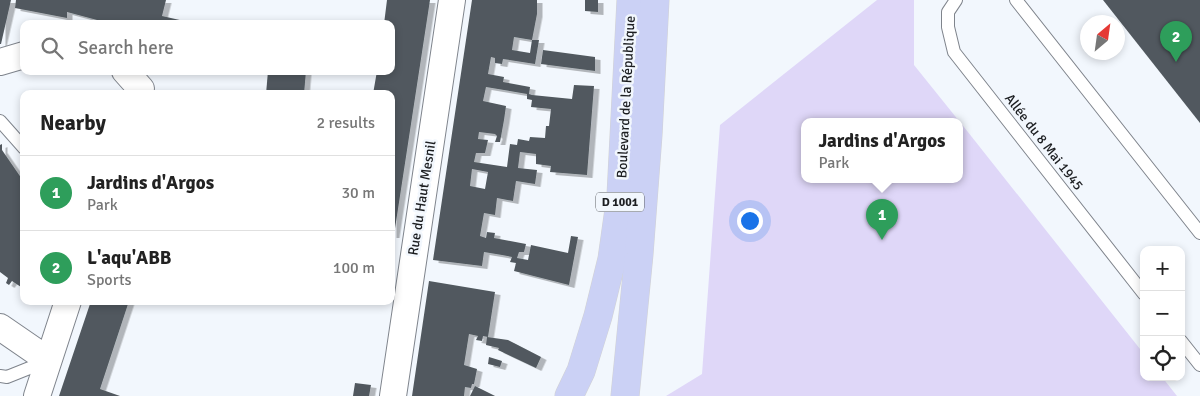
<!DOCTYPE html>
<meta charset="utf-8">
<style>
:root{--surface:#fff;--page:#f6f6f6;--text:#222;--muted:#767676;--line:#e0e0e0;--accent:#d93025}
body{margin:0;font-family:Signika,sans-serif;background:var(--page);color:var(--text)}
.controls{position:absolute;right:15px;bottom:15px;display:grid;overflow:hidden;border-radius:10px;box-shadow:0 2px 8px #0003}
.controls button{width:45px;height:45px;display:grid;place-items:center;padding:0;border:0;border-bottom:1px solid var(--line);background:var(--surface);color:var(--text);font:25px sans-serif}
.compass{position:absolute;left:1080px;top:15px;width:45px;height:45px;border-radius:50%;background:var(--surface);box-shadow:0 2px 8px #0003;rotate:29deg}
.you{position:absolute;left:749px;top:220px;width:18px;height:18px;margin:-12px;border:4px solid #fff;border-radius:50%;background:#1a73e8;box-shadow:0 0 0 8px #1a73e833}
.badge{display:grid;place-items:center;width:32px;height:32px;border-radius:50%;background:var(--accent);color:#fff;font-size:16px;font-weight:700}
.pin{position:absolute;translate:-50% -41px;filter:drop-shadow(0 1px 2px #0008)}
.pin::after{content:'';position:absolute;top:26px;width:18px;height:15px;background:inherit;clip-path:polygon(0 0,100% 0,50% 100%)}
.popup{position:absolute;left:801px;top:118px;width:162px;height:65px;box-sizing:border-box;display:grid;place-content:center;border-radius:10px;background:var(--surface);filter:drop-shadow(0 1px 4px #0005);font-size:16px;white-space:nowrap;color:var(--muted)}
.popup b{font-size:19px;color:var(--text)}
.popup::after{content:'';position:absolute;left:50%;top:100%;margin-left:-10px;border:10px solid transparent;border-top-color:var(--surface)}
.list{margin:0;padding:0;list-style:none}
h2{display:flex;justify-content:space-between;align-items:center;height:65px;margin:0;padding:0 20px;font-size:21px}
h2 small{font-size:16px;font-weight:400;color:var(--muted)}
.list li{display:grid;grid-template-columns:32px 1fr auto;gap:15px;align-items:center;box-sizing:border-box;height:75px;padding:0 20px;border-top:1px solid var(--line)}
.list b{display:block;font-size:19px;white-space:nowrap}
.list p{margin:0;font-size:16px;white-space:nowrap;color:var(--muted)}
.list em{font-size:16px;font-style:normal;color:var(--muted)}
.icon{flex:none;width:28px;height:28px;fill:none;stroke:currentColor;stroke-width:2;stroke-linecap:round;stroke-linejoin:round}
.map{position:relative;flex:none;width:1200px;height:396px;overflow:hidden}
.search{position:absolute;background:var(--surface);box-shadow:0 2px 8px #0003;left:20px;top:20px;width:375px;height:55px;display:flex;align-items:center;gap:12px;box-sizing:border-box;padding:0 18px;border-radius:10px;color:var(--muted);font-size:19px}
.panel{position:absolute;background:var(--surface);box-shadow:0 2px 8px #0003;left:20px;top:90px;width:375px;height:215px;border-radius:10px}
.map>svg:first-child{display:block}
</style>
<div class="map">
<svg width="1200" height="396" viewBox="0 0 1200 396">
<defs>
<filter id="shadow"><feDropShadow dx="5.5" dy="3" stdDeviation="0" flood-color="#0004"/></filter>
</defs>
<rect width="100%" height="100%" fill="#f2f7fd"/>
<polygon fill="#dfd7f8" points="877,0 914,0 914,65 959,121 804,121 804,179 960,179 960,122 1144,354 1144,377 1162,377 1177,396 666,396 702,374 720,125"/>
<g fill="#51595e" fill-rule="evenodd" filter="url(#shadow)">
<polygon points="0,0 11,0 1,44 0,44"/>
<polygon points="16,0 166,0 162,16 193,23 193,24 112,24 67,12 67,18 15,8"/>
<polygon points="387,0 430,0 394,235 391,235 391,94 373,94 377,71 391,71 391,24 384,24"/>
<path d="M 472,0 L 537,0 L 537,14 L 532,40 L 539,40 L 535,64 L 503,59 L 502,64 L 495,63 L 495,58 L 491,57 L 488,74 L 504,77 L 503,82 L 530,87 L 529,94 L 532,95 L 572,99 L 574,85 L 594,86 L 587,175 L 550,172 L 551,166 L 536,164 L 536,154 L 520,152 L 518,168 L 537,170 L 535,184 L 516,181 L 513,201 L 497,198 L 495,215 L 484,213 L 480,236 L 486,238 L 487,232 L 495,233 L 494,238 L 526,244 L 524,252 L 519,252 L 517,258 L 528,260 L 531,245 L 568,253 L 571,236 L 578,237 L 569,285 L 514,271 L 516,263 L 510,262 L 512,257 L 502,255 L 484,252 L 482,266 L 433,260 ZM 514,37 L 532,40 L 530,53 L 512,50 ZM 486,87 L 527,94 L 527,99 L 532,100 L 531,107 L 551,109 L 549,126 L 546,126 L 545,138 L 530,137 L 529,141 L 518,139 L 517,145 L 510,144 L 507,167 L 474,162 L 476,153 L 485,153 L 488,140 L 478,139 L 479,132 L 495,134 L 497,136 L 495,142 L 500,142 L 504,120 L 506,106 L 483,101 ZM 472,169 L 488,172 L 485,189 L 470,186 Z"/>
<polygon points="585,0 598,0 598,12 585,11"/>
<polygon points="1103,0 1200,0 1200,123"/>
<polygon points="543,50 595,57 595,71 541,64"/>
<polygon points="268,71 306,71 304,94 266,94"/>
<polygon points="2,144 2,150 24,182 24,289 12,281 9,285 6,283 8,278 0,272 0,145"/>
<polygon points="429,281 495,292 488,337 483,336 482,341 476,340 478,336 469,334 464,365 477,369 474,384 472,384 471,388 465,387 464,396 412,396"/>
<polygon points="91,301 129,301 100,389 120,396 59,396"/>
<polygon points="487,337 508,340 541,357 536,368 498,350 499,348 486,345"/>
<polygon points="489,357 502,361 500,367 488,364"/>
<polygon points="355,383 371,385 369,396 353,396"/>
<polygon points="475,386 495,396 470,396"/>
</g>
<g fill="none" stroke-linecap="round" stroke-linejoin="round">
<g stroke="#7f848c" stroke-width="14">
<g id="service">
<polyline points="956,0 948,12 948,27 954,52 1144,294"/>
<polyline points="1016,0 1200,233"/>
<polyline points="0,121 24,148"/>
<polyline points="1181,341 1200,365"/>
<polyline points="0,376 7,377 47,361"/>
</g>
</g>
<g stroke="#7f848c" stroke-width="28">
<g id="minor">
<polyline points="0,62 24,55"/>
<polyline points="125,71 141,89 140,94"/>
<polyline points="0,327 48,360"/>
<polyline points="37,396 68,301"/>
<polyline points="393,396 452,0"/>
</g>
</g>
<g stroke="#d2d2d3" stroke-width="29">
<g id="primary">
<polyline points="569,396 581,371 598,316 612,259 621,195 631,0"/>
<polyline points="625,396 639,254 648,135 655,0"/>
</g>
</g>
<use href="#service" stroke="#fff" stroke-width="12"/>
<use href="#minor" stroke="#fff" stroke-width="26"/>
<use href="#primary" stroke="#cbd1f5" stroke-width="28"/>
</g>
<g text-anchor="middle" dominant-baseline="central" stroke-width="5" stroke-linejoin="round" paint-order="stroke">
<rect fill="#f2f7fd" stroke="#5c5f63" stroke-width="1" x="596" y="192.5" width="48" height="19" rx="4"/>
<g font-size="12" font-weight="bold" fill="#1c1e21">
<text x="620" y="202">D 1001</text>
</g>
<g font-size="14" fill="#1c1e21" stroke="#f2f7fd">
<text transform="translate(626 97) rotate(-87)">Boulevard de la République</text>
<text transform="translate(1044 142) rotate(52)">Allée du 8 Mai 1945</text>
<text transform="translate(422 198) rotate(-81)">Rue du Haut Mesnil</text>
</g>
</g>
</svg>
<div class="controls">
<button>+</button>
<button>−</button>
<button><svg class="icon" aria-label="locate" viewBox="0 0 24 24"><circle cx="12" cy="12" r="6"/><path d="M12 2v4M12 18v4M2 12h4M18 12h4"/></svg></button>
</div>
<svg class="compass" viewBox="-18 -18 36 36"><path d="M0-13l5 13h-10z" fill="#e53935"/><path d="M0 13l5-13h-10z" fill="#767676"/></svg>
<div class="you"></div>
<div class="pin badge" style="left:882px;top:240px;background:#2e9e5b">1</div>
<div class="popup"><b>Jardins d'Argos</b>Park</div>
<div class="pin badge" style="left:1176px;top:62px;background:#2e9e5b">2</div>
<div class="search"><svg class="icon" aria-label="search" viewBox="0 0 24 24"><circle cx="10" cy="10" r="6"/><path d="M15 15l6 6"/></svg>Search here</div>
<section class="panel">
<h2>Nearby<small>2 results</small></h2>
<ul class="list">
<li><span class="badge" style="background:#2e9e5b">1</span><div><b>Jardins d'Argos</b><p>Park</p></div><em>30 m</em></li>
<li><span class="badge" style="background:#2e9e5b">2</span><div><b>L'aqu'ABB</b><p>Sports</p></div><em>100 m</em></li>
</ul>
</section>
</div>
